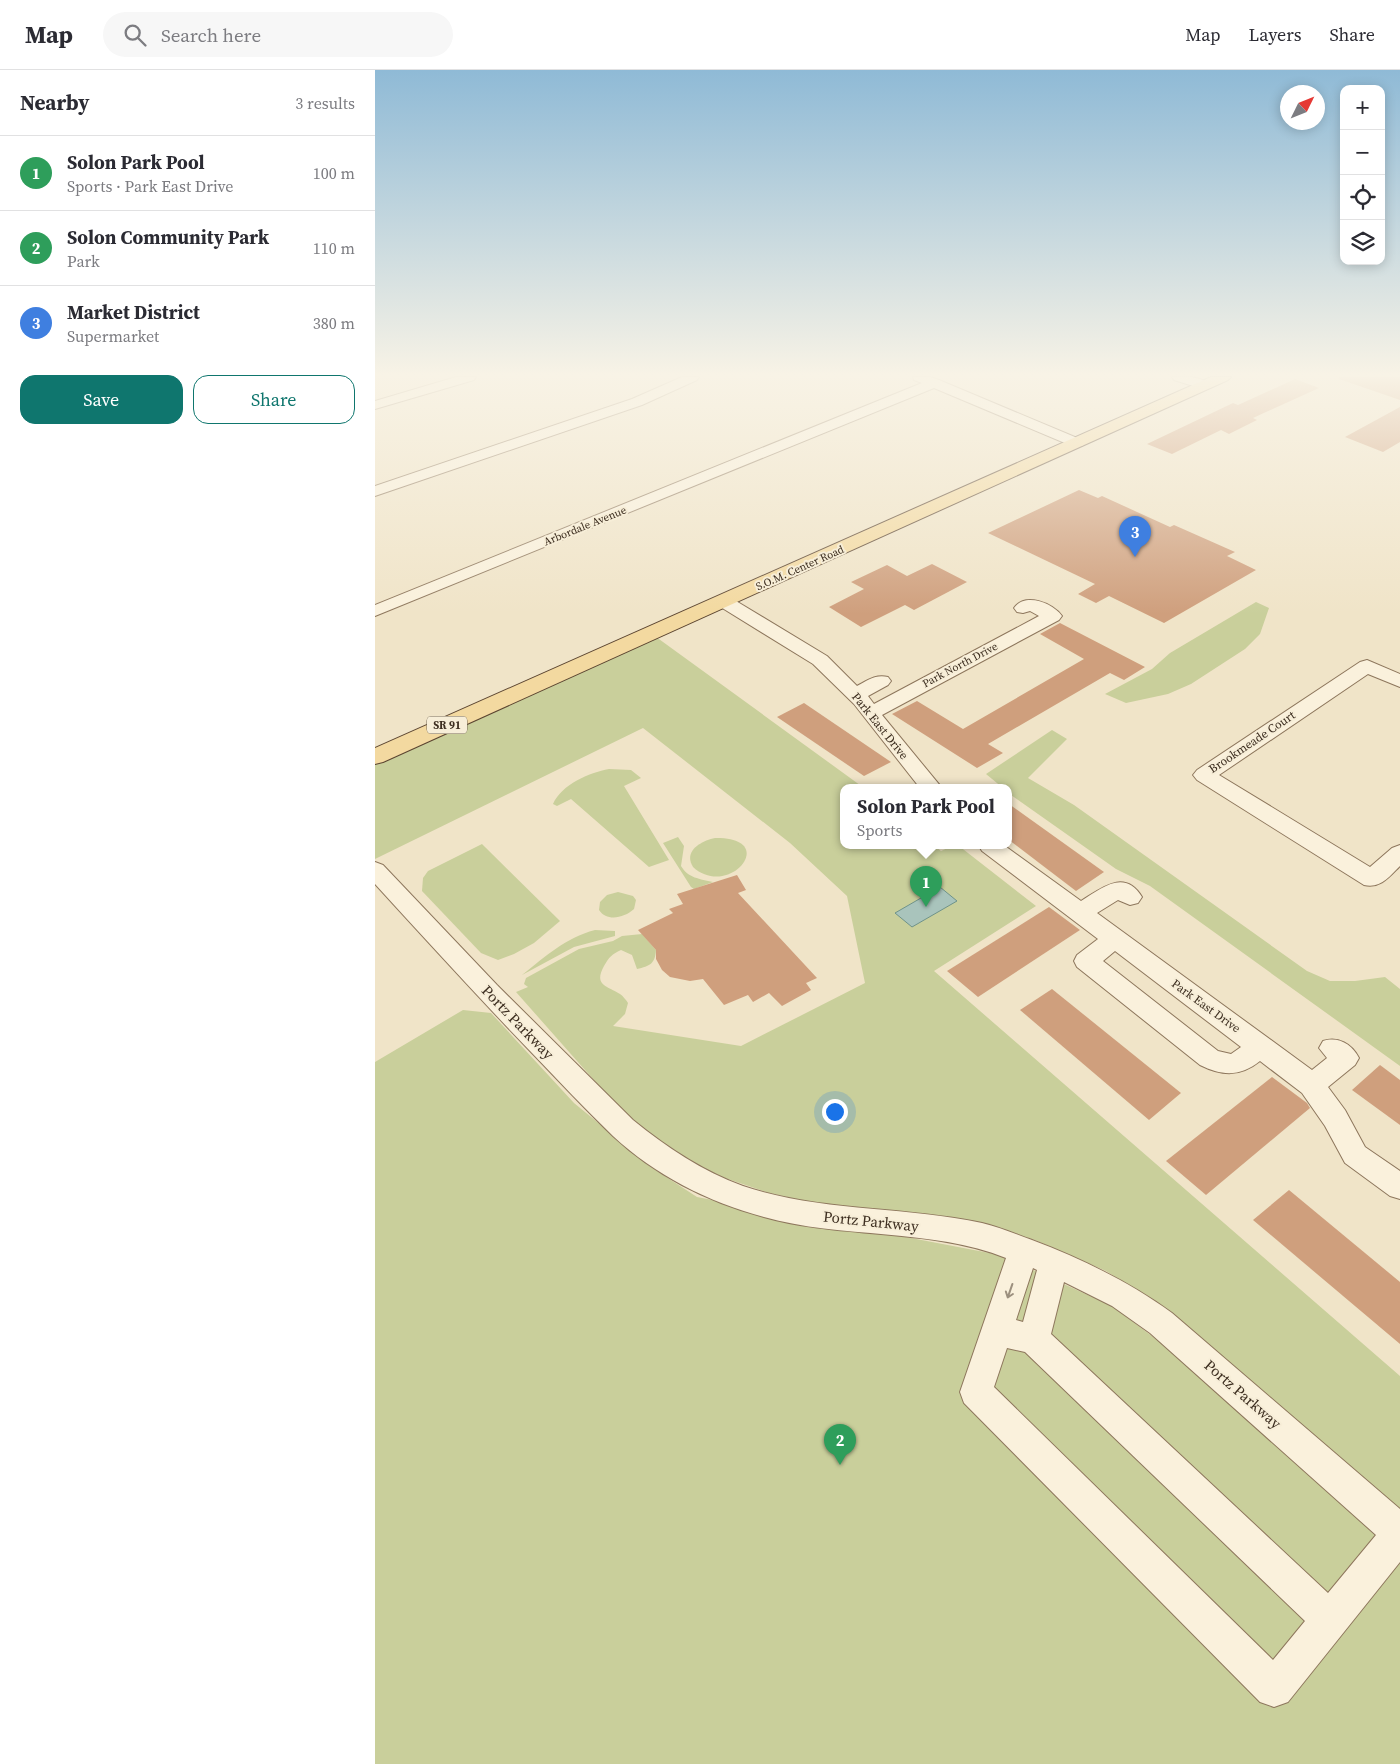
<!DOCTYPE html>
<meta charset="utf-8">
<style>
:root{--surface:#fff;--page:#f7f7f7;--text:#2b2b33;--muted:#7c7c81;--line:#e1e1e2;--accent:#0f766e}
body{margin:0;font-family:"Source Serif 4",serif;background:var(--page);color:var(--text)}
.controls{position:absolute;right:15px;top:15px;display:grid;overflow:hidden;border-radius:10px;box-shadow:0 2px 12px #0003}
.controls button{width:45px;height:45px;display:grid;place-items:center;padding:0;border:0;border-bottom:1px solid var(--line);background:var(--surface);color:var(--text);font:25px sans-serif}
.compass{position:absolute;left:905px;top:15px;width:45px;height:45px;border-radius:50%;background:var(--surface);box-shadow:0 2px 12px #0003;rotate:47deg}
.you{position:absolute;left:459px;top:1041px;width:18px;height:18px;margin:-12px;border:4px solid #fff;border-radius:50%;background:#1a73e8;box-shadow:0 0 0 8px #1a73e833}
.badge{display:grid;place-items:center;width:32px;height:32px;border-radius:50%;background:var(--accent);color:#fff;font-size:16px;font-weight:700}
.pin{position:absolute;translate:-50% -41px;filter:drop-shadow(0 1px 2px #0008)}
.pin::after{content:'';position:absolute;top:26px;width:18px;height:15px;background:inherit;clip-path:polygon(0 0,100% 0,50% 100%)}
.popup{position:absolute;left:465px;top:714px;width:172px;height:65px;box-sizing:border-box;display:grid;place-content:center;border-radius:10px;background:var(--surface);filter:drop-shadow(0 1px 4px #0005);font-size:16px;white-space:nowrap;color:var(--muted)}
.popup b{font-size:19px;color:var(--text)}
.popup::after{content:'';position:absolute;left:50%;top:100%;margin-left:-10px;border:10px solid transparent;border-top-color:var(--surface)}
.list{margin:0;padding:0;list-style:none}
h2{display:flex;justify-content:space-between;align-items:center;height:65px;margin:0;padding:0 20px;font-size:21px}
h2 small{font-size:16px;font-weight:400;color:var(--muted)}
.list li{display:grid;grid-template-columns:32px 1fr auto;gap:15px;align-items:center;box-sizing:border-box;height:75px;padding:0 20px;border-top:1px solid var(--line)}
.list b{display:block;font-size:19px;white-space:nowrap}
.list p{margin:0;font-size:16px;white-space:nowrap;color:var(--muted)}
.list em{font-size:16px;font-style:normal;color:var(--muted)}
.actions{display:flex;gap:10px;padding:15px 20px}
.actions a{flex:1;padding:11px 0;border:1px solid var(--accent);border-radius:15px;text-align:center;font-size:18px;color:var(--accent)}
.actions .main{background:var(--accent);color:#fff}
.icon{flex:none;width:28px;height:28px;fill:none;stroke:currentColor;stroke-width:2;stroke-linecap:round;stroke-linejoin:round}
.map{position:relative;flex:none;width:1025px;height:1694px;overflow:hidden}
header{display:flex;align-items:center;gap:30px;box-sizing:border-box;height:70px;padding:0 25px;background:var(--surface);border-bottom:1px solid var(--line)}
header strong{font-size:24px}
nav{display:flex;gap:28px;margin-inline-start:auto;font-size:18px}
.search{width:350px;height:45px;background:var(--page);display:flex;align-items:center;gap:12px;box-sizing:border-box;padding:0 18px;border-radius:28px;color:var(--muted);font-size:19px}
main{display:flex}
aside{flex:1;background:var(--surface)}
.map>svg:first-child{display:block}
</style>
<header>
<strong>Map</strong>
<div class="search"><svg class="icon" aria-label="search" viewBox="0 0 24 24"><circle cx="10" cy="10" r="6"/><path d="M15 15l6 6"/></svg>Search here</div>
<nav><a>Map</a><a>Layers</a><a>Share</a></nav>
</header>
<main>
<aside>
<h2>Nearby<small>3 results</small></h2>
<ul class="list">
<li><span class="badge" style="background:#2e9e5b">1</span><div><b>Solon Park Pool</b><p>Sports · Park East Drive</p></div><em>100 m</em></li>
<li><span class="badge" style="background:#2e9e5b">2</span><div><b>Solon Community Park</b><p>Park</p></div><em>110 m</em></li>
<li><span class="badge" style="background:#3f7fe0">3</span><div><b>Market District</b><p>Supermarket</p></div><em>380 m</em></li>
</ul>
<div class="actions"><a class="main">Save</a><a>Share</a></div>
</aside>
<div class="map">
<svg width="1025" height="1694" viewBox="0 0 1025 1694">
<rect width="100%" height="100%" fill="#f0e4c8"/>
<g fill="#c9cf9b">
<polygon points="881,532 894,538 885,564 870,579 816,614 793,624 751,633 730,624 777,599 795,583"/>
<path d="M 277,564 L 489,718 L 468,718 L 468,776 L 560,776 L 566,781 L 577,776 L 584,776 L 661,836 L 559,901 L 1025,1306 L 1025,1440 L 798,1244 L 731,1201 L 660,1170 L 580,1148 L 458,1137 L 394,1123 L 347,1107 L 303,1085 L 256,1052 L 141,922 L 153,917 L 149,914 L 151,908 L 204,879 L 238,871 L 247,866 L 267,864 L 281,880 C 280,894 275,896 262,899 L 257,885 L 246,880 C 237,884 234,887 229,896 C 218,916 233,916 245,924 C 248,926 251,930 253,933 L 250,944 L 238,956 L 366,976 L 490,913 L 472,826 L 415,773 L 268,658 L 0,789 L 0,687 Z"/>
<polygon points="677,660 692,669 653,708 699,735 932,901 955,911 980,911 1010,907 1025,919 1025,996 775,816 741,799 636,725 634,723 634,718 628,718 611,704"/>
<path d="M 234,699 L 256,700 L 266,708 L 249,716 L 294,790 L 274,797 L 196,729 L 182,736 L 178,734 C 187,714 214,703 234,699 Z"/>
<path d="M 303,767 L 309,776 L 306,796 C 313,808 325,809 338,812 L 319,819 L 316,817 L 288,773 Z"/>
<path d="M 340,768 C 406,767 354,830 318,797 C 308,781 326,771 340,768 Z"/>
<polygon points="107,774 185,851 159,873 139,884 123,890 106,883 47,821 48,808 53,801"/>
<path d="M 243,822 L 258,826 L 261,830 L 259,839 C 249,848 232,852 224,840 L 225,832 L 232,825 Z"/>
<path d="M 220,860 L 240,861 L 240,866 L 199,877 L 147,905 C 171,886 190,868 220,860 Z"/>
<polygon points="88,940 116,943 199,1033 282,1101 322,1127 625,1185 737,1236 834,1309 1025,1482 1025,1694 0,1694 0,992"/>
</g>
<polygon fill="#a9c4bc" stroke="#6f938a" points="565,817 582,831 537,857 520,843"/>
<g fill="#cf9f7d">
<polygon points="964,307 1025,307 1025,330 964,309"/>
<polygon points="920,309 944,318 878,348 882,350 854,364 846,360 797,384 772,374 858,333 863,335"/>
<polygon points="1025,337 1025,372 1008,382 970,367"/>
<polygon points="704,420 723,428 727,426 795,457 799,455 860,482 852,486 881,500 789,553 734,526 721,533 703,524 720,514 613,463"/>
<polygon points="557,494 592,512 539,540 530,535 486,557 454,537 489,519 476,512 512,495 532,506"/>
<polygon points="685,553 770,597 749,610 735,603 613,674 628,683 602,698 517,644 542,631 588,659 709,589 665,564"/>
<polygon points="429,633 516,692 489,706 402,647"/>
<polygon points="634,734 729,802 701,821 634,770"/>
<polygon points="362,805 371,820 363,823 442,908 431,913 436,920 407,936 394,923 378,932 373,925 349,935 328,909 315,911 295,907 287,900 281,889 281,880 263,860 298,843 294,839 308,834 302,824"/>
<polygon points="674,837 705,860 603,927 572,901"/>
<polygon points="677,919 806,1023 774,1050 645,940"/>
<polygon points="1005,995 1025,1010 1025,1055 977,1020"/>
<polygon points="897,1007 932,1033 935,1038 831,1125 791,1091"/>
<polygon points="914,1120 1025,1212 1025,1274 878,1150"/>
</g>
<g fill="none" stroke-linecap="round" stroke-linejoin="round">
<g stroke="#8d765c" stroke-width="2">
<g id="minor">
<polygon points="81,307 101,307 99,310 0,339 0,331"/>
<polygon points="307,307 324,307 322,310 267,335 0,426 0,416 257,329"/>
<polygon points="538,307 555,307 564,310 707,370 709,373 707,376 697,376 559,318 0,546 0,535 547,313 539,310"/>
<path d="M 797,307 C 809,306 826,306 835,315 L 828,319 L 799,310 Z"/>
<path d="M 350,527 L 356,528 L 452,586 L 482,616 C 493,610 501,604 513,607 L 516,611 L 513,615 L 493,626 L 499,634 L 664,546 L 655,541 L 648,543 L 642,542 L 639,538 C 650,522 678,533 687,546 L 684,550 L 507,645 L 567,718 L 545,718 L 479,634 L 438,594 L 344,536 L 341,532 L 344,528 Z"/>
<path d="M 992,590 L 1025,604 L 1025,617 L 993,604 L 844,705 L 995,797 L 1017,778 L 1025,775 L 1025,796 C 1014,807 1005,819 989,815 L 822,710 L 818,705 L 822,700 L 985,592 Z"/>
<path d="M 604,776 L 630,776 L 706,831 C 726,819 749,798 767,827 L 763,833 L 755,835 L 743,830 L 722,843 L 937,1000 L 952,988 L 944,978 L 948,971 C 963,966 977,974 984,988 L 980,995 L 953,1017 L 970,1040 L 990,1077 L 1025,1101 L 1025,1129 L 1015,1126 L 970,1093 L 950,1056 L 927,1023 L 885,991 C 865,1007 847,1006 825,995 L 702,897 L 699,891 L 702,885 L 723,869 L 607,781 ZM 740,881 L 866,977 L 856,984 L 843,981 L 728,891 Z"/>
<path d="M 0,792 L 8,795 L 122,915 L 258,1050 C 291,1077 327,1101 368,1116 C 444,1142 528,1136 607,1153 C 624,1157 640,1164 657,1170 C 707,1189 753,1211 797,1243 L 1025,1439 L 1025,1492 L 913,1632 L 899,1637 L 885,1632 L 589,1333 L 585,1322 L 631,1188 C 557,1158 466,1169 389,1147 C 333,1132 280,1105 238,1066 C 210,1039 184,1011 157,983 C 104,928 52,871 0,814 ZM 658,1198 L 662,1200 L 648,1252 L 641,1250 ZM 689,1212 L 737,1236 L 775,1263 L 1001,1465 L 953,1523 L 676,1264 ZM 632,1278 L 650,1282 L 930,1551 L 898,1590 L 619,1317 Z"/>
</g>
</g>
<g stroke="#5b4430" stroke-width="2">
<polygon id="major" points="836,307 856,307 853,310 8,692 0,694 0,678"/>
</g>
<use href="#minor" fill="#faf1dc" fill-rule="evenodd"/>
<use href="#major" fill="#f3d9a0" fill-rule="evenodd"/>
</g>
<defs><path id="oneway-shaft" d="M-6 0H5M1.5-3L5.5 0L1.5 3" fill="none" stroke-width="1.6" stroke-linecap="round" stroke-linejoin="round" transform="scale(1.25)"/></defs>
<use stroke="#9c907e" href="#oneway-shaft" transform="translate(635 1221) rotate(109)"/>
<linearGradient id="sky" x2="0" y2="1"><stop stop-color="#8fbad6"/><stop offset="0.56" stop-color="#f8f3e6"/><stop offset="1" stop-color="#f8f3e6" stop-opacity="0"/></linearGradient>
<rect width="1025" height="544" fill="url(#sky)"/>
<g text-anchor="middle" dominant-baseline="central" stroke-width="4" stroke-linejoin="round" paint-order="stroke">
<g font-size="11" fill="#3d2e20" stroke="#f7eed8">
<text transform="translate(210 456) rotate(-22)">Arbordale Avenue</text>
<text transform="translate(425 498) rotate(-24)">S.O.M. Center Road</text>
<text transform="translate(585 595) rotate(-28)">Park North Drive</text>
</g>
<rect fill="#f7eed8" stroke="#756857" stroke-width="1" x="52" y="646.5" width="40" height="17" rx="4"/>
<g font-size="11" font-weight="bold" fill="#3d2e20">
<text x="72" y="655">SR 91</text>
</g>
<g font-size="12" fill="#3d2e20" stroke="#f7eed8">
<text transform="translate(505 656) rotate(51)">Park East Drive</text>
<text transform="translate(877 672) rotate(-34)">Brookmeade Court</text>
<text transform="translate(831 936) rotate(36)">Park East Drive</text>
</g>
<g font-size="15" fill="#3d2e20" stroke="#f7eed8">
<text transform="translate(143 952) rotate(46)">Portz Parkway</text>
<text transform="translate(496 1151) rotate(6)">Portz Parkway</text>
<text transform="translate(868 1324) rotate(41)">Portz Parkway</text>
</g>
</g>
</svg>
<div class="controls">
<button>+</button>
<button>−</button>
<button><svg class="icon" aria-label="locate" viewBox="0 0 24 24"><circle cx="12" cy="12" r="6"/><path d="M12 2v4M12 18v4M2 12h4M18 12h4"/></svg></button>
<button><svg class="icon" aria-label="layers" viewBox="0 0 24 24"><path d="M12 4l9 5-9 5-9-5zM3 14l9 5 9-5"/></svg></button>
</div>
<svg class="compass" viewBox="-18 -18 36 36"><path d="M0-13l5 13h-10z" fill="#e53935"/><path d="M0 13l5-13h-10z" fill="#7c7c81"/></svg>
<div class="you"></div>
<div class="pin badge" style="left:551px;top:837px;background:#2e9e5b">1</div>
<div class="popup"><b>Solon Park Pool</b>Sports</div>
<div class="pin badge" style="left:465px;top:1395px;background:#2e9e5b">2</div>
<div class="pin badge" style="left:760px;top:487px;background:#3f7fe0">3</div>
</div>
</main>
